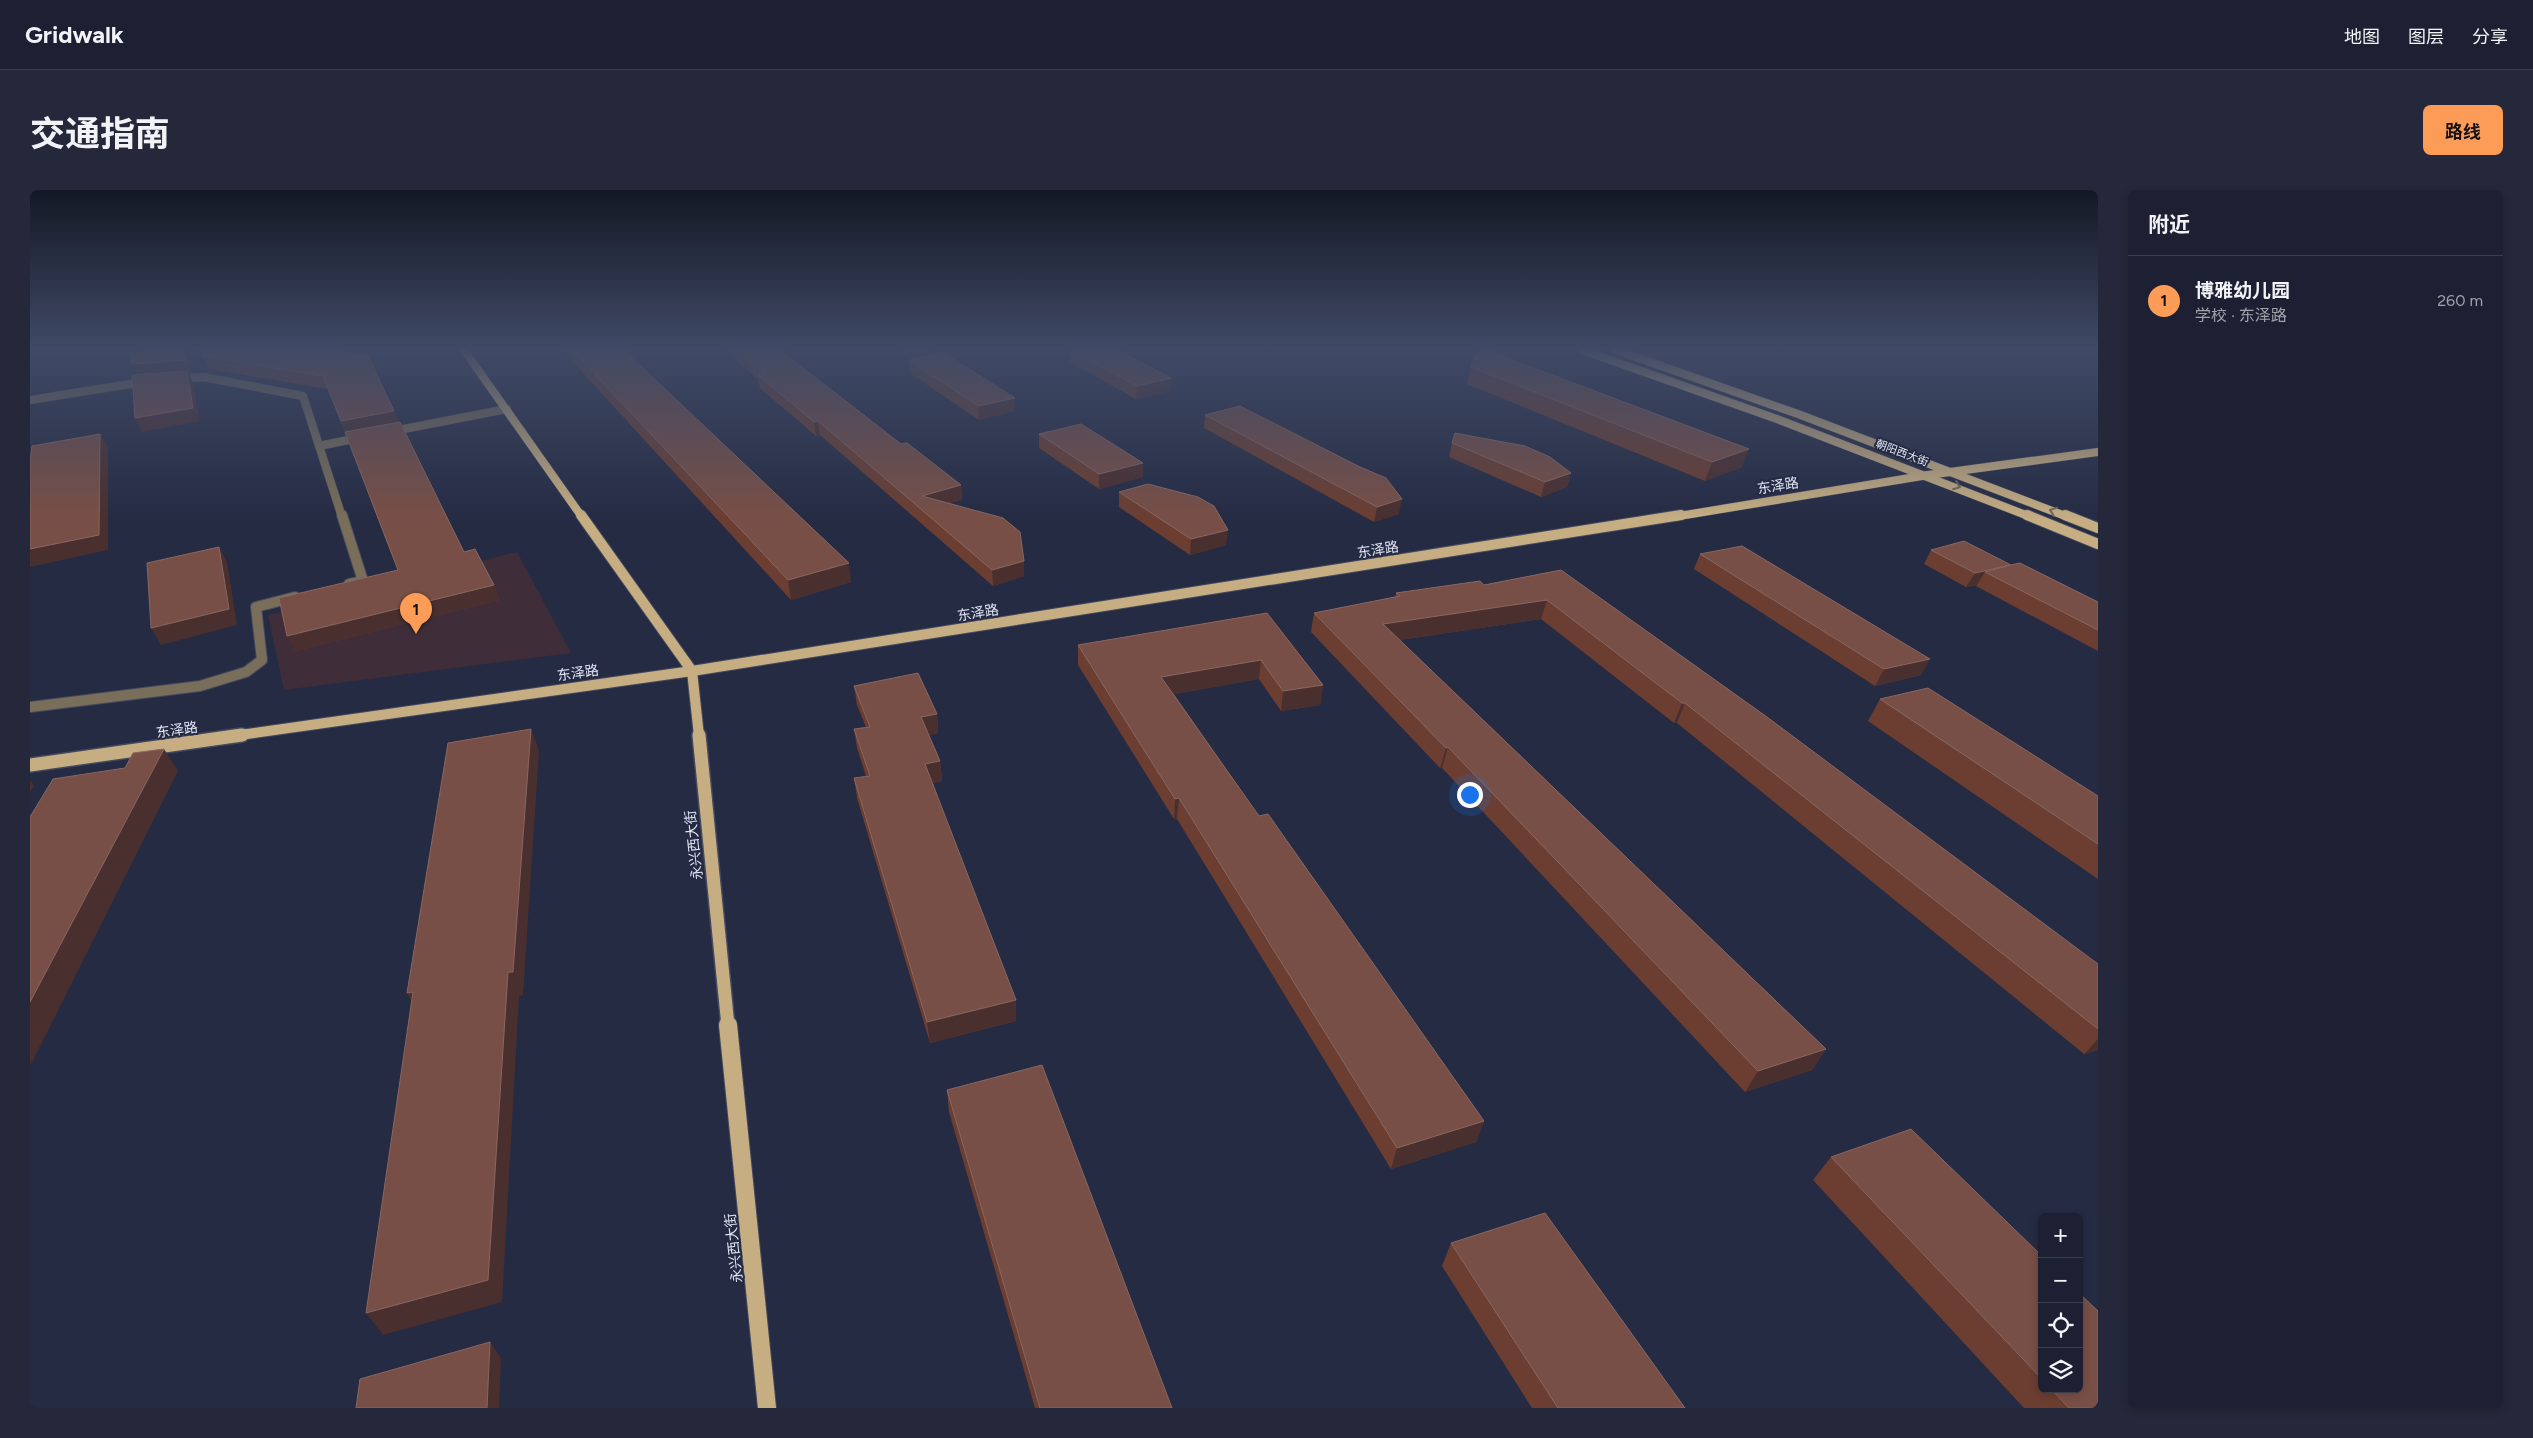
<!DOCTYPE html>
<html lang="zh">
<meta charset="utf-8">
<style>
:root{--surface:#1c2032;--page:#25283a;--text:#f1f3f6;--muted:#a0a3ac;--line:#3a3e4d;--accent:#fd9c57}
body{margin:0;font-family:Figtree,"Noto Sans SC",sans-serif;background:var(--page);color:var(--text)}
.controls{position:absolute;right:15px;bottom:15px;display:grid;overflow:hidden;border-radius:8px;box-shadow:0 2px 8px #0003}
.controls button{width:45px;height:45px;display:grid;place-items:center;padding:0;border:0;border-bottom:1px solid var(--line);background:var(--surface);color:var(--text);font:25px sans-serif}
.you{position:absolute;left:1439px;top:604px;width:18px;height:18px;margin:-12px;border:4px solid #fff;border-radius:50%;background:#1a73e8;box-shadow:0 0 0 8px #1a73e833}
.badge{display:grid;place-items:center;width:32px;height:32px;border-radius:50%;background:var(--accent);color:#111;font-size:16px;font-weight:700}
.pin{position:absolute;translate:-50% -41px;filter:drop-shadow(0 1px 2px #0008)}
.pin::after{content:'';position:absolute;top:26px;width:18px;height:15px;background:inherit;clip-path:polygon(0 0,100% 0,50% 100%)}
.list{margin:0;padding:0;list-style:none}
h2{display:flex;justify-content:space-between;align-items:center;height:65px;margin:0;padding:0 20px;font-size:21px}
h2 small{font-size:16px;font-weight:400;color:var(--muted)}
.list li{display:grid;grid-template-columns:32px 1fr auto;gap:15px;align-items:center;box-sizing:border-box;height:90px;padding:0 20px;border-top:1px solid var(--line)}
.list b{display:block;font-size:19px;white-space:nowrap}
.list p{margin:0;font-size:16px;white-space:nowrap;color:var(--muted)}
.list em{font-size:16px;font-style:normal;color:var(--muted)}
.icon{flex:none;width:28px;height:28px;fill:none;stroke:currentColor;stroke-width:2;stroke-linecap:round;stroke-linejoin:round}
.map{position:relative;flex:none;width:2068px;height:1218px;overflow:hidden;border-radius:8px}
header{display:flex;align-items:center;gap:30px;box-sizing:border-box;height:70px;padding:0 25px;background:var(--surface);border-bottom:1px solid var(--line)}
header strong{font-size:24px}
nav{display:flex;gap:28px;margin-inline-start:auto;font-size:18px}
.intro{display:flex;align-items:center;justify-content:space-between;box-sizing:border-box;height:120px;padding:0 30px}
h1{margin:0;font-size:35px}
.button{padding:12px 22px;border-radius:8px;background:var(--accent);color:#111;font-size:18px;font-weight:700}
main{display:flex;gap:30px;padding:0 30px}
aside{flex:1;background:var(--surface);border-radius:8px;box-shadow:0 2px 8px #0003}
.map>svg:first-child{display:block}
</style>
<header>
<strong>Gridwalk</strong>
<nav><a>地图</a><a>图层</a><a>分享</a></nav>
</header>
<div class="intro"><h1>交通指南</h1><a class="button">路线</a></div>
<main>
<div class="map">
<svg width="2068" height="1218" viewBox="0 0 2068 1218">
<rect width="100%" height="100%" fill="#252b43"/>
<polygon fill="#3f2e39" points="487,362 541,463 254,500 238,425"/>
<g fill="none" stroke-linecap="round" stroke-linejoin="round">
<g stroke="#43495f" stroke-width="9">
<g id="minor-far1">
<polyline points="143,189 174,187 273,206 312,327"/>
<polyline points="0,210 119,191"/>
<polyline points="358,242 477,219"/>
<polyline points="289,256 333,247"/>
</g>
</g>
<g stroke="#43495f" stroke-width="12">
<g id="minor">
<polyline points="312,325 333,391 319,394"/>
<polyline points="0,517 170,496 216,482 232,470 226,417 265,407"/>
</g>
</g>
<g stroke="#43495f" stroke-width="9">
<g id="major-far3">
<polyline points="434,160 552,327"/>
<polyline points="1552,160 1747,229 2001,327"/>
<polyline points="1586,160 1768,224 2038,327"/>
<polyline points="1643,327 1898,285 2068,262"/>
</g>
</g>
<g stroke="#43495f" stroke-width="12">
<g id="major-far2">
<polyline points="551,325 662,481 669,546"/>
<polyline points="1997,325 2068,354"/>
<polyline points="2035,325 2068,338"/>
<polyline points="203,546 662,481 1651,325"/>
</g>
</g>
<g stroke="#43495f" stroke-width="16">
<g id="major-far1">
<polyline points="669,545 698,836"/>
<polyline points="0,575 212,545"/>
</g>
</g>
<g stroke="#43495f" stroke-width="20">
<polyline id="major" points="698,835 737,1218"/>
</g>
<use href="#minor-far1" stroke="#796e59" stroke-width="8"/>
<use href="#minor" stroke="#796e59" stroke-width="10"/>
<use href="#major-far3" stroke="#c6ae82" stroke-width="8"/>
<use href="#major-far2" stroke="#c6ae82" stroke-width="10"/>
<use href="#major-far1" stroke="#c6ae82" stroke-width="13"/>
<use href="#major" stroke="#c6ae82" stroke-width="18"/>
</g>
<g fill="#6c3e31">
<polygon points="299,160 369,232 434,362 464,395 469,410 265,461 368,380 298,199 179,179 173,166"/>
<polygon points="532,160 597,160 601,167 821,392 761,410"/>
<polygon points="695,160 756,160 757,165 871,254 931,295 932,310 919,313 994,386 963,396 790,245 786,246 730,198 728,189"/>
<polygon points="870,160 900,160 877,164"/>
<polygon points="1040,160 1140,201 1106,209 1040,172"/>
<polygon points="879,170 985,208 985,221 949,230 880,183"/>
<polygon points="1441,177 1712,277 1675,291 1437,194"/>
<polygon points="1175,225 1330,277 1369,324 1344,332 1174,238"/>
<polygon points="1009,244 1113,287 1069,299 1009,258"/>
<polygon points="1422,253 1541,283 1537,297 1511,307 1419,267"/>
<polygon points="1089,302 1196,355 1160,365 1089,317"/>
<polygon points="1901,360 1981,375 2068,412 2068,461 1946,396 1947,395 1936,397 1894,374"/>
<polygon points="1670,364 1891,485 1845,496 1664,379"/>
<polygon points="1531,380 2068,774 2068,860 2054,864 1647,533 1644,533 1511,429 1370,450 1796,859 1782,880 1715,902 1412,578 1410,578 1281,442 1284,423 1365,407 1366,403 1454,395"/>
<polygon points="1237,423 1293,495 1290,515 1251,521 1229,489 1144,504 1229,626 1454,931 1446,952 1361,979 1147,629 1144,629 1048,475 1048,455"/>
<polygon points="824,496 907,524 908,543 899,545 910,571 912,591 903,593 986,831 900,853 827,608 824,588 836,586 827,558 824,539 836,537 827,515"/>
<polygon points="1850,509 2068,606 2068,689 1838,531"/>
<polygon points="917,900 1142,1218 1005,1218 919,922"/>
<polygon points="1801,967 2012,1066 2012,1199 2049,1199 2068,1218 1994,1218 1783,990"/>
<polygon points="1421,1053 1655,1218 1502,1218 1412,1076"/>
</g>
<g fill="#4a2f2f">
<polygon points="154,160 160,171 161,182 158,182 163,193 170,231 112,242 105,228 108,186 102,174"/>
<polygon points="756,160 758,173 751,161"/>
<polygon points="877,160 900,160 877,164"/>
<polygon points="1141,188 1140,201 1106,209 1107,196"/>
<polygon points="985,208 985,221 949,230 948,216"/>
<polygon points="364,221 370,234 316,245 311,231"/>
<polygon points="788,231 790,245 786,246 784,232"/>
<polygon points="70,244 78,258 78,360 0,377 0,359"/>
<polygon points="1719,259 1712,277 1675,291 1682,272"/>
<polygon points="1113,273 1113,287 1069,299 1069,284"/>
<polygon points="1541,283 1537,297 1511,307 1515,292"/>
<polygon points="931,295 932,310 893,320 892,306"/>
<polygon points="1372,309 1369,324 1344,332 1347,317"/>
<polygon points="1198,340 1196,355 1160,365 1161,349"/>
<polygon points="189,357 197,372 207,435 131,455 121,438"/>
<polygon points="994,371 994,386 963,396 962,380"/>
<polygon points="819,373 821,392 761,410 758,390"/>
<polygon points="1980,375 1955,382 1947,395 1936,397 1945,383"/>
<polygon points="464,395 469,410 265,461 257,446"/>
<polygon points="1517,410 1511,429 1349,453 1353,434"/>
<polygon points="1900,469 1891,485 1845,496 1854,479"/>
<polygon points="1231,470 1229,489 1130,507 1131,487"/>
<polygon points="1293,495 1290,515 1251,521 1253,501"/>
<polygon points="1652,513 1655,513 1647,533 1644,533"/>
<polygon points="907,524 908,543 893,546 891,527"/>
<polygon points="501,539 509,561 493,805 489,806 472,1112 353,1145 336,1123 478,782"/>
<polygon points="1418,557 1412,578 1410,578 1416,558"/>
<polygon points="134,559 148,581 0,876 0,812"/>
<polygon points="910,571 912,591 897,594 895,574"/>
<polygon points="0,590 4,596 0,603"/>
<polygon points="1149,608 1147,629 1144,629 1145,609"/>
<polygon points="383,802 390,827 377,803"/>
<polygon points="986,810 986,831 900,853 897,832"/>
<polygon points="2068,849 2068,860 2054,864"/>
<polygon points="1796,859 1782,880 1715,902 1728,881"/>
<polygon points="1454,931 1446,952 1361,979 1367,958"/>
<polygon points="460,1152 471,1168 469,1218 457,1218"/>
</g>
<g fill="#784f46" stroke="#886761">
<polygon points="144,160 154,160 155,170 102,174 101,163"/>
<polygon points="174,160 299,160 338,166 364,221 311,231 293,186 173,166"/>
<polygon points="542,160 597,160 600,163 597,163 819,373 758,390"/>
<polygon points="707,160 756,160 751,161 871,254 877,253 931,295 892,306 973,328 990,342 994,371 962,380 788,231 784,232 728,185 735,184"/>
<polygon points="1040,160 1087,160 1141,188 1107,196"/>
<polygon points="1448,160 1456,160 1719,259 1682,272 1441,177"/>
<polygon points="914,163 985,208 948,216 879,170"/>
<polygon points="157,181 163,218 105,228 102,185"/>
<polygon points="1210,216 1330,277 1356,288 1372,309 1347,317 1175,225"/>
<polygon points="370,232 434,362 445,359 464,395 257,446 249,408 368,380 315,242"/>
<polygon points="1051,234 1113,273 1069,284 1009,244"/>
<polygon points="1425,243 1495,256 1520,267 1541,283 1515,292 1422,253"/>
<polygon points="70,244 69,345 0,359 0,272 2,256"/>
<polygon points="1118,294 1168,307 1184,316 1198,340 1161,349 1089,302"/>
<polygon points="1934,351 1981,375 1990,373 2068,412 2068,440 1955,382 1980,375 1945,383 1901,360"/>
<polygon points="1712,356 1900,469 1854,479 1670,364"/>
<polygon points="189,357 199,419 121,438 117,373"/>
<polygon points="1531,380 1737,527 2068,774 2068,839 1655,513 1652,513 1517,410 1353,434 1796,859 1728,881 1418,557 1416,558 1284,423 1370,406 1366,403 1450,391 1454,395"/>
<polygon points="1237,423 1293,495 1253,501 1231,470 1131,487 1229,626 1238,624 1454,931 1367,958 1149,608 1145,609 1048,455"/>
<polygon points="888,483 907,524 891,527 910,571 895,574 986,810 897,832 824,588 840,586 824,539 840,537 824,496"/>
<polygon points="1898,498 2068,606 2068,654 1850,509"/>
<polygon points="501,539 483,782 478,782 458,1090 336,1123 383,802 377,803 418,553"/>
<polygon points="134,559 0,812 0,627 23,589 95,578 103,563"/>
<polygon points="1012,875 1142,1218 1010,1218 917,900"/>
<polygon points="1881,939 2012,1066 2012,1189 1801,967"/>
<polygon points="1515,1023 1655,1218 1528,1218 1421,1053"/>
<polygon points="2049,1103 2068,1121 2068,1218 2039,1218 2021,1199 2049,1199"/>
<polygon points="460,1152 457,1218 326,1218 330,1189"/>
</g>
<defs><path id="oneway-chevron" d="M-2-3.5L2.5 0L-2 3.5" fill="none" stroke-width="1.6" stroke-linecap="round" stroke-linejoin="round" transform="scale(1.25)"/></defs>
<g stroke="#6d665f">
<use href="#oneway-chevron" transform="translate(1927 296) rotate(21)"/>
<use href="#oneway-chevron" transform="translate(2023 321) rotate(-159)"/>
</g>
<linearGradient id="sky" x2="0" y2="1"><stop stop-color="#141825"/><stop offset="0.48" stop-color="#404a66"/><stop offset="1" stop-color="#404a66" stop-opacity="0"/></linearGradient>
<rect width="2068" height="330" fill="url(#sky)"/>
<g text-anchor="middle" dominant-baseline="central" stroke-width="4" stroke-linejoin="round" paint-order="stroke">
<g font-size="11" fill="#e0e4f4" stroke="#252b43">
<text transform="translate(1872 263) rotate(21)">朝阳西大街</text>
</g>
<g font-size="14" fill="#e0e4f4" stroke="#252b43">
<text transform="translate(1748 296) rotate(-9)">东泽路</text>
<text transform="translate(1348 360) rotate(-9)">东泽路</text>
<text transform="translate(948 423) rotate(-9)">东泽路</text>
<text transform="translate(548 483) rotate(-8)">东泽路</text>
<text transform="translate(147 540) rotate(-8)">东泽路</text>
<text transform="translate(664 655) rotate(-96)">永兴西大街</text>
<text transform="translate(704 1058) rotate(-96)">永兴西大街</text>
</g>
</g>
</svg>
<div class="controls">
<button>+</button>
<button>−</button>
<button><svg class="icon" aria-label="locate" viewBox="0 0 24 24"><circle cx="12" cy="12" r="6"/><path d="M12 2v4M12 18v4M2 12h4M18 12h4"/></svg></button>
<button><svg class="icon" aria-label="layers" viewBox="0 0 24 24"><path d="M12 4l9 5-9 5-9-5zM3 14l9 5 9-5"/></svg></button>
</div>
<div class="you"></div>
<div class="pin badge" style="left:386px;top:444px">1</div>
</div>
<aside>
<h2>附近<small></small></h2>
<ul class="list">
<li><span class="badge">1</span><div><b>博雅幼儿园</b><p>学校 · 东泽路</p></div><em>260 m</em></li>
</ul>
</aside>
</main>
